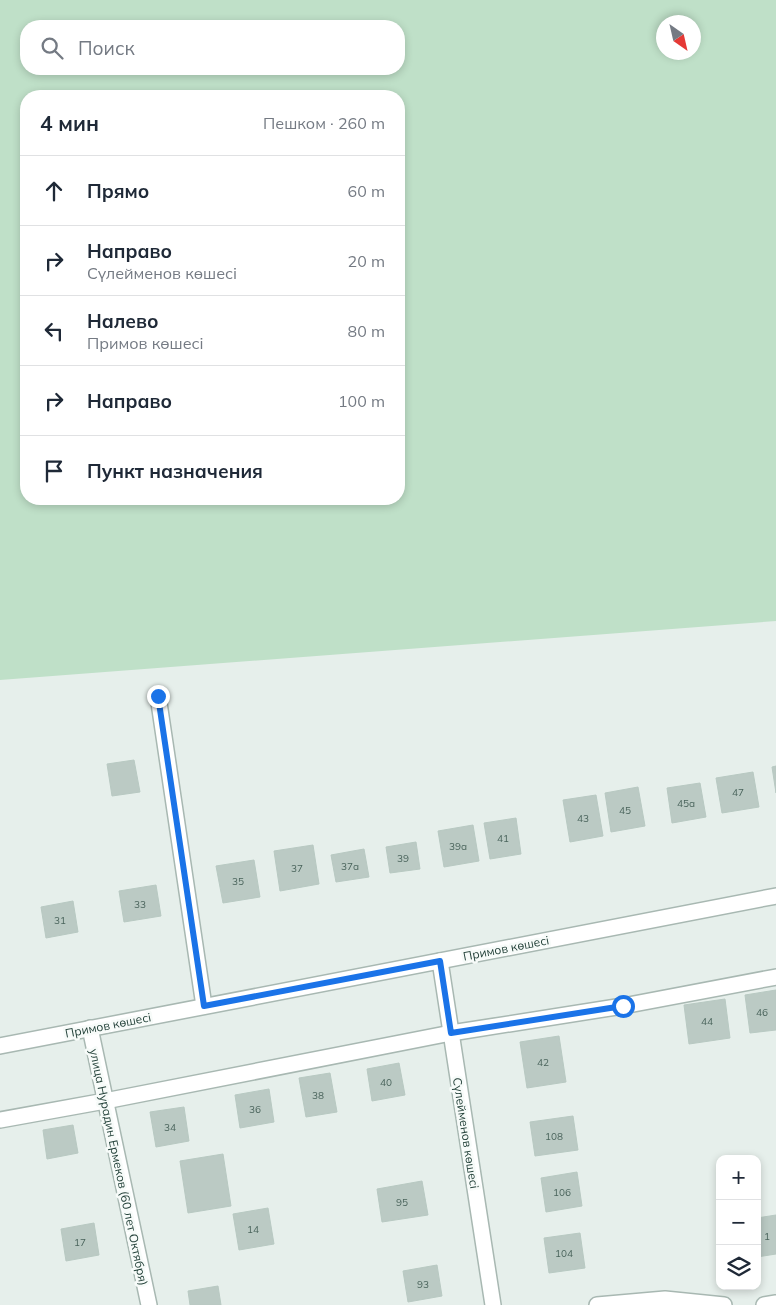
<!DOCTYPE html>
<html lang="ru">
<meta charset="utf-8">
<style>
:root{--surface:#fff;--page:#f6f6f7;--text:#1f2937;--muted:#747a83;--line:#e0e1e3}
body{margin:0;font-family:Mulish,sans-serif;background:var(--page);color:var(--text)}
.controls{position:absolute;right:15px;bottom:15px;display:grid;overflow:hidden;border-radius:10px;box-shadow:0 2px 8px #0003}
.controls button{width:45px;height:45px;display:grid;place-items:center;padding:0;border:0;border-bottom:1px solid var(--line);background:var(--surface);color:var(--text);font:25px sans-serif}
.compass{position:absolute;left:656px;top:15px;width:45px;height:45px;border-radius:50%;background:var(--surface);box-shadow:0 2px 8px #0003;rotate:146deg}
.stop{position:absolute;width:15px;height:15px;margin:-11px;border:4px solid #1a73e8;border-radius:50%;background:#fff}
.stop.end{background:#1a73e8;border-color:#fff;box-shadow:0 1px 5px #0008}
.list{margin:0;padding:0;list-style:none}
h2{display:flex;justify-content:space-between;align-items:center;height:65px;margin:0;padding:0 20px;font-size:21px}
h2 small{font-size:16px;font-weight:400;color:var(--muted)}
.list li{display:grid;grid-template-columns:32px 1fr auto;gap:15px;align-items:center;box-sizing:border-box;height:70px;padding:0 20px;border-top:1px solid var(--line)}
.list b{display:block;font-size:19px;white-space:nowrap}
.list p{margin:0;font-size:16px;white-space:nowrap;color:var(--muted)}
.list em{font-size:16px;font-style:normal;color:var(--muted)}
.icon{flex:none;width:28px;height:28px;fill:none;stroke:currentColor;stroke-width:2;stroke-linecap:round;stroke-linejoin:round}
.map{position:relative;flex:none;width:776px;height:1305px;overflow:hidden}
.search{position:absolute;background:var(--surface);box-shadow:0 2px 8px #0003;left:20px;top:20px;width:385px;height:55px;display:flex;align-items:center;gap:12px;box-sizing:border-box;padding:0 18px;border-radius:20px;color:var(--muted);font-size:19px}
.panel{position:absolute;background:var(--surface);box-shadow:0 2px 8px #0003;left:20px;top:90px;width:385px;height:415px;border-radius:20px}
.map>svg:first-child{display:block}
</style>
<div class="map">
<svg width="776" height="1305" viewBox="0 0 776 1305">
<rect width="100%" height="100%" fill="#e6efeb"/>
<path fill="#bfe0c8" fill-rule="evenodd" d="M 0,0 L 776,0 L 776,621 L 0,680 ZM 664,22 L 694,22 L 694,52 L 664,52 ZM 26,26 L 399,26 L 399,69 L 26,69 ZM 26,96 L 399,96 L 399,499 L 26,499 Z"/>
<g fill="#bbcac4" stroke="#b8c9c2">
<polygon points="134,760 140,792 112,796 107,764"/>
<polygon points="776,766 776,793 772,767"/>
<polygon points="753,772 759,807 722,813 716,778"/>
<polygon points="700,783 706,817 672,823 667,788"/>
<polygon points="638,787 645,826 611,832 605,793"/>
<polygon points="596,795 603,836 570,842 563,800"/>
<polygon points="516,818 521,854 490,859 484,823"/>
<polygon points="473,825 479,861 444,867 438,831"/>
<polygon points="416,842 420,869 390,873 386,847"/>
<polygon points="313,845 319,884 280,891 274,851"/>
<polygon points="364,849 369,877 336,882 331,855"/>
<polygon points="254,860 260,897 223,903 216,866"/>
<polygon points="156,885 161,916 124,922 119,891"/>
<polygon points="73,901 78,932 46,938 41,907"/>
<polygon points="776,990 776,1030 750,1033 745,995"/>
<polygon points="725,999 730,1038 689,1044 684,1005"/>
<polygon points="559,1036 566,1082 527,1088 520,1042"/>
<polygon points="399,1063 405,1095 372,1101 367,1069"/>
<polygon points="330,1073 337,1112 306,1117 299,1078"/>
<polygon points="269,1089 274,1122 240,1128 235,1095"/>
<polygon points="184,1107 189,1141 156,1147 150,1112"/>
<polygon points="573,1116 578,1150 535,1156 530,1122"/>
<polygon points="73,1125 78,1153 47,1159 43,1130"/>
<polygon points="223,1154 231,1206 188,1213 180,1161"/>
<polygon points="577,1172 582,1206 546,1212 541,1178"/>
<polygon points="422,1181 428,1215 382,1222 377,1189"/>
<polygon points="268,1208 274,1244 239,1250 233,1214"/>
<polygon points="776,1215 776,1254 757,1257 757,1218"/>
<polygon points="94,1223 99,1255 66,1261 61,1229"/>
<polygon points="580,1233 585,1268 549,1273 544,1238"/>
<polygon points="437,1265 442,1296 408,1302 403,1271"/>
<polygon points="218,1286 221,1305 190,1305 188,1291"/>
</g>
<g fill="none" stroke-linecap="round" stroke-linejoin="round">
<g stroke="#a8b8b2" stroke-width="18">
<g id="minor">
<polyline points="158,696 204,1006"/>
<polyline points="440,961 493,1305"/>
<polyline points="90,1028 149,1305"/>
<polyline points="0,1046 776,896"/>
<polyline points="0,1120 105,1101 451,1033 623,1006 776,977"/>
<polyline points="597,1305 665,1299 724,1305"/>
<polyline points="764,1305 776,1303"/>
</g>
</g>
<use href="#minor" stroke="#fff" stroke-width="15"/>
</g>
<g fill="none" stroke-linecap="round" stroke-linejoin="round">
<polyline stroke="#1a73e8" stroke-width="6" points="158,696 204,1006 440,961 451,1033 623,1006"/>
</g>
<g text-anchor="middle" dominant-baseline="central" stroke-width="5" stroke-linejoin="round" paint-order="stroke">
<g font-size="10" fill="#4a645c">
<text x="738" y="792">47</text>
<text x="686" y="803">45а</text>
<text x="625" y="810">45</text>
<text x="583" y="818">43</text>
<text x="503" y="838">41</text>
<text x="458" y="846">39а</text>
<text x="403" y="858">39</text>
<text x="350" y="866">37а</text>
<text x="297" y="868">37</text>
<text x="238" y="881">35</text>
<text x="140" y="904">33</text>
<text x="60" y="920">31</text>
<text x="762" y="1012">46</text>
<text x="707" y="1021">44</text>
<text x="543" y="1062">42</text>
<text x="386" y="1082">40</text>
<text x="318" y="1095">38</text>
<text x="255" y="1109">36</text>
<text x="170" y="1127">34</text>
<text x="554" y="1136">108</text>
<text x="562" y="1192">106</text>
<text x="402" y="1202">95</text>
<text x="253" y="1229">14</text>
<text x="767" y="1236">1</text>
<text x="80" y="1242">17</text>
<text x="564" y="1253">104</text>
<text x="423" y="1284">93</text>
</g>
<g font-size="12" fill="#24423a" stroke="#f7fbf9">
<text transform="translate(506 948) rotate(-11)">Примов көшесі</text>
<text transform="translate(108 1025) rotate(-11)">Примов көшесі</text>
<text transform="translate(466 1133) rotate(81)">Сүлейменов көшесі</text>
<text transform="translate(119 1167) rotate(78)">улица Нурадин Ермеков (60 лет Октября)</text>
</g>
</g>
</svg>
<div class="controls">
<button>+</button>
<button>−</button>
<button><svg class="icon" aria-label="layers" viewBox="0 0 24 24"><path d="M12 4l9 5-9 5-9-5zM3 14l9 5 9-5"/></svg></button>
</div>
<svg class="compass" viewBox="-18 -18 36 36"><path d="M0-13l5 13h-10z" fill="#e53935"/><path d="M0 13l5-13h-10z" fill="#747a83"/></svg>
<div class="stop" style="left:623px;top:1006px"></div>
<div class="stop end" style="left:158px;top:696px"></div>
<div class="search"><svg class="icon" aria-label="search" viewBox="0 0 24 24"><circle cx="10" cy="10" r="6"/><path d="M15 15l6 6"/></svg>Поиск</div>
<section class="panel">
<h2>4 мин<small>Пешком · 260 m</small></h2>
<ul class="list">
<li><svg class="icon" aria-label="ahead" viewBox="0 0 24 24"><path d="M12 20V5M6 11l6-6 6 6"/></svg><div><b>Прямо</b></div><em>60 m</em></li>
<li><svg class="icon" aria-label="right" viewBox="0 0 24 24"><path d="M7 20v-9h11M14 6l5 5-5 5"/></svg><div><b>Направо</b><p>Сүлейменов көшесі</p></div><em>20 m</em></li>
<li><svg class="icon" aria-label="left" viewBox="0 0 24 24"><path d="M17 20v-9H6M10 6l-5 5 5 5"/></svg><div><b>Налево</b><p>Примов көшесі</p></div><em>80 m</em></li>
<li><svg class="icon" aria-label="right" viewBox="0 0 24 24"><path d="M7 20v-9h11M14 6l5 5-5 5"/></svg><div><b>Направо</b></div><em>100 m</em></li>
<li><svg class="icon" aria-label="arrive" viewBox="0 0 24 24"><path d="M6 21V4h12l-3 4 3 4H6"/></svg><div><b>Пункт назначения</b></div></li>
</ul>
</section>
</div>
